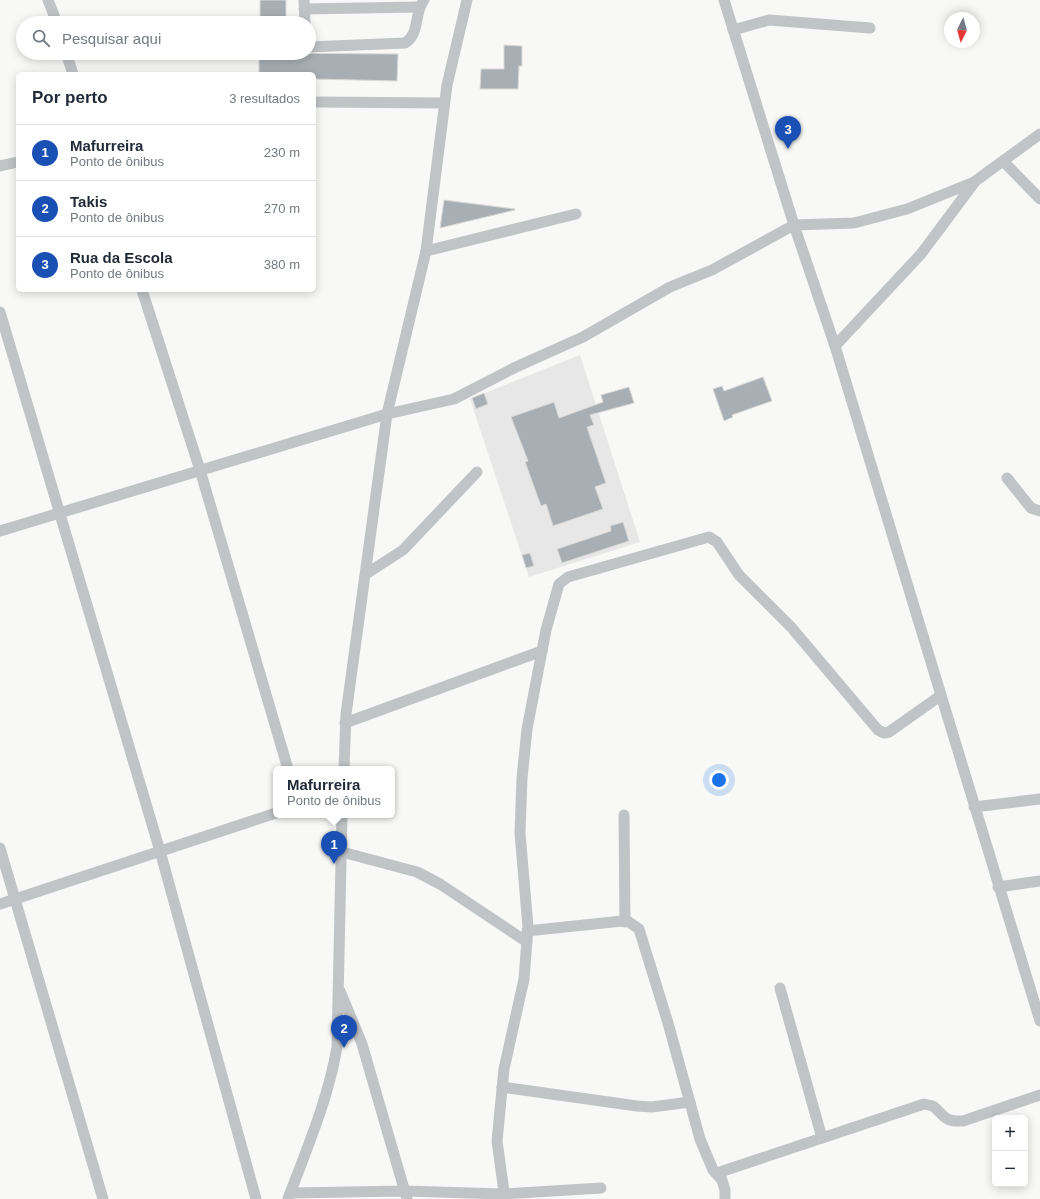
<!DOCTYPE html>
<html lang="pt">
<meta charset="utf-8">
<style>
:root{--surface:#fff;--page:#f2f2f3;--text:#1f2937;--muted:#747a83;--line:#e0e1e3;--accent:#0f766e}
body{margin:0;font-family:Helvetica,sans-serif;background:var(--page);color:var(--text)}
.controls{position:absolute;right:12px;bottom:12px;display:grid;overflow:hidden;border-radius:6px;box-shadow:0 2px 10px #0003}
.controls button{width:36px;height:36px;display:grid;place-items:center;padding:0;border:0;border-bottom:1px solid var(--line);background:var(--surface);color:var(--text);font:20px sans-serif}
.compass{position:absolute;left:944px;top:12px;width:36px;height:36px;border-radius:50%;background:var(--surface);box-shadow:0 2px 10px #0003;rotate:186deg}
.you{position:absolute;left:719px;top:780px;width:14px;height:14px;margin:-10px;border:3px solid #fff;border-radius:50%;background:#1a73e8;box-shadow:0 0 0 6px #1a73e833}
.badge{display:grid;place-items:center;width:26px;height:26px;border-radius:50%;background:var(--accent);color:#fff;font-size:13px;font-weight:700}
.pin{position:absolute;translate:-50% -33px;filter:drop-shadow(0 1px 2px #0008)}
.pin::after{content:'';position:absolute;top:21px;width:14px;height:12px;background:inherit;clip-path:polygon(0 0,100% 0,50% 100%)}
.popup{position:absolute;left:273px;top:766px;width:122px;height:52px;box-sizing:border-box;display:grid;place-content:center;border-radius:6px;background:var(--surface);filter:drop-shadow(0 1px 3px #0005);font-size:13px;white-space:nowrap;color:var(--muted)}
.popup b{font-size:15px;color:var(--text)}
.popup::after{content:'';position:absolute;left:50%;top:100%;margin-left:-8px;border:8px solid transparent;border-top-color:var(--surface)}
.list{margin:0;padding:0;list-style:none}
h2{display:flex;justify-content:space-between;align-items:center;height:52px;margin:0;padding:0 16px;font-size:17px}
h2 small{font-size:13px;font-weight:400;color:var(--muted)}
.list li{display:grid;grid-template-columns:26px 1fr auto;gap:12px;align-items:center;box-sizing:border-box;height:56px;padding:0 16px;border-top:1px solid var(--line)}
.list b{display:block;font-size:15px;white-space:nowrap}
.list p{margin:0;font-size:13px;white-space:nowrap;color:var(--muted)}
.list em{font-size:13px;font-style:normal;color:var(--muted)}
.icon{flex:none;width:22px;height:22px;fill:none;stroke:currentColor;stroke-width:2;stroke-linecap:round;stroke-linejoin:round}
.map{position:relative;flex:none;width:1040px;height:1199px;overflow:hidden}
.search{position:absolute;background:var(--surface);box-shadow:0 2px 10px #0003;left:16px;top:16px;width:300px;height:44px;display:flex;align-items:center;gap:10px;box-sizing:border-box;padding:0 14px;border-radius:22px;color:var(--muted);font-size:15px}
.panel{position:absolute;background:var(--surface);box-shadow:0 2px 10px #0003;left:16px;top:72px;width:300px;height:220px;border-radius:6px}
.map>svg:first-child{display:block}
</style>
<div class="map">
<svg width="1040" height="1199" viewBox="0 0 1040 1199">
<rect width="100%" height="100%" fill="#f8f8f6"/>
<polygon fill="#e6e7e6" points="580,355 640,542 529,577 470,399"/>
<g fill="#a8afb4" stroke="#dadad8">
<rect x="260" y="0" width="26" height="23"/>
<polygon points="504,45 522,46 522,66 519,66 518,89 480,89 481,69 504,69"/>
<polygon points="259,53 398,54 397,81 314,79 314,74 259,74"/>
<polygon points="444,200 515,209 515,210 440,228"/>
<polygon points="763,377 772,401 732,415 733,417 724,421 713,389 722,386 724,391"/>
<polygon points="629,387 634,403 590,415 594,425 587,427 606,483 595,487 603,509 553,526 546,504 541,506 525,462 528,461 511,417 554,402 559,418 603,402 601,395"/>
<polygon points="484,393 488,404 476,409 472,398"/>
<polygon points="623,522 629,541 562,563 557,549 611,531 610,526"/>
<polygon points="530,553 534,566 526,568 522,555"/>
</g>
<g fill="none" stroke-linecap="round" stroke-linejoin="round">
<g stroke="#c0c4c7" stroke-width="11">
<polyline points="48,0 57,23"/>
<polyline points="304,0 305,23"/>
<polyline points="724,0 794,225 835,346 1040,1021"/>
<polyline points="304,9 419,7"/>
<polyline points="733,30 769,20 870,28"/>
<path d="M 309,47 L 405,43 C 420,34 414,13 424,0"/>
<polyline points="66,53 73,74"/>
<polyline points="314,102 444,103"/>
<polyline points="1004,162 1040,199"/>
<polyline points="0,166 18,162"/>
<polyline points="426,251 576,214"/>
<polyline points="142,290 200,470 288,769"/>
<polyline points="0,312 160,851 256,1199"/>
<polyline points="835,346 921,254 974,183"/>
<polyline points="1007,478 1031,508 1040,511"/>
<polyline points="0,531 387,414 454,399 516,367 583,337 670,287 712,270 794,225 854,223 907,209 974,182 1040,134"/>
<polyline points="366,574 403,550 477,472"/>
<polyline points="345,723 542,651"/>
<polyline points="344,769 346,714 387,414 426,251 447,85 467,0"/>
<polyline points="974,807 1040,799"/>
<polyline points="624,815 625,922"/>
<polyline points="0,848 103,1199"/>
<polyline points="342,852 417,872 440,884 527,942"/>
<polyline points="998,887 1040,881"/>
<polyline points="0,904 276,813"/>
<polyline points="527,931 622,921 629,922 639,929 668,1023 700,1139 713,1170 722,1180 725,1190 725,1199"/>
<polyline points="780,988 822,1138"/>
<polyline points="340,991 362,1044 407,1199"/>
<polyline points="502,1087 637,1106 652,1107 690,1102"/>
<path d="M 717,1173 L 924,1104 L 933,1106 C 945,1116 944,1122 963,1121 L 1040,1095"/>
<polyline points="290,1193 405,1191 503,1194 601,1188"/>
<path d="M 288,1199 C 307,1148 328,1100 337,1047 L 342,815"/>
<polyline points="505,1199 497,1141 504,1069 524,979 528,927 520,833 522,778 527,729 546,630 559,584 568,577 709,537 717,542 739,575 791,627 878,730 884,733 889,732 940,696"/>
</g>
</g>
</svg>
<div class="controls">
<button>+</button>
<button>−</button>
</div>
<svg class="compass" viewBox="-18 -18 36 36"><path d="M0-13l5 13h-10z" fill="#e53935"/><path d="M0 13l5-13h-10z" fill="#747a83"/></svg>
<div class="you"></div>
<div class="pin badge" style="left:334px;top:864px;background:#1a4fb4">1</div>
<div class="popup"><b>Mafurreira</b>Ponto de ônibus</div>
<div class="pin badge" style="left:344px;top:1048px;background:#1a4fb4">2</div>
<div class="pin badge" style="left:788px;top:149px;background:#1a4fb4">3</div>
<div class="search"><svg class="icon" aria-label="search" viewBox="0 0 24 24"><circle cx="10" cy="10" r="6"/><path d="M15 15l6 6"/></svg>Pesquisar aqui</div>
<section class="panel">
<h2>Por perto<small>3 resultados</small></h2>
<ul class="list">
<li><span class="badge" style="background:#1a4fb4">1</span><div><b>Mafurreira</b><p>Ponto de ônibus</p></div><em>230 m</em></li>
<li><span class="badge" style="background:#1a4fb4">2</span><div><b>Takis</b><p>Ponto de ônibus</p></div><em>270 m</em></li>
<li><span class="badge" style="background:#1a4fb4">3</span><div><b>Rua da Escola</b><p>Ponto de ônibus</p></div><em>380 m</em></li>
</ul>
</section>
</div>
